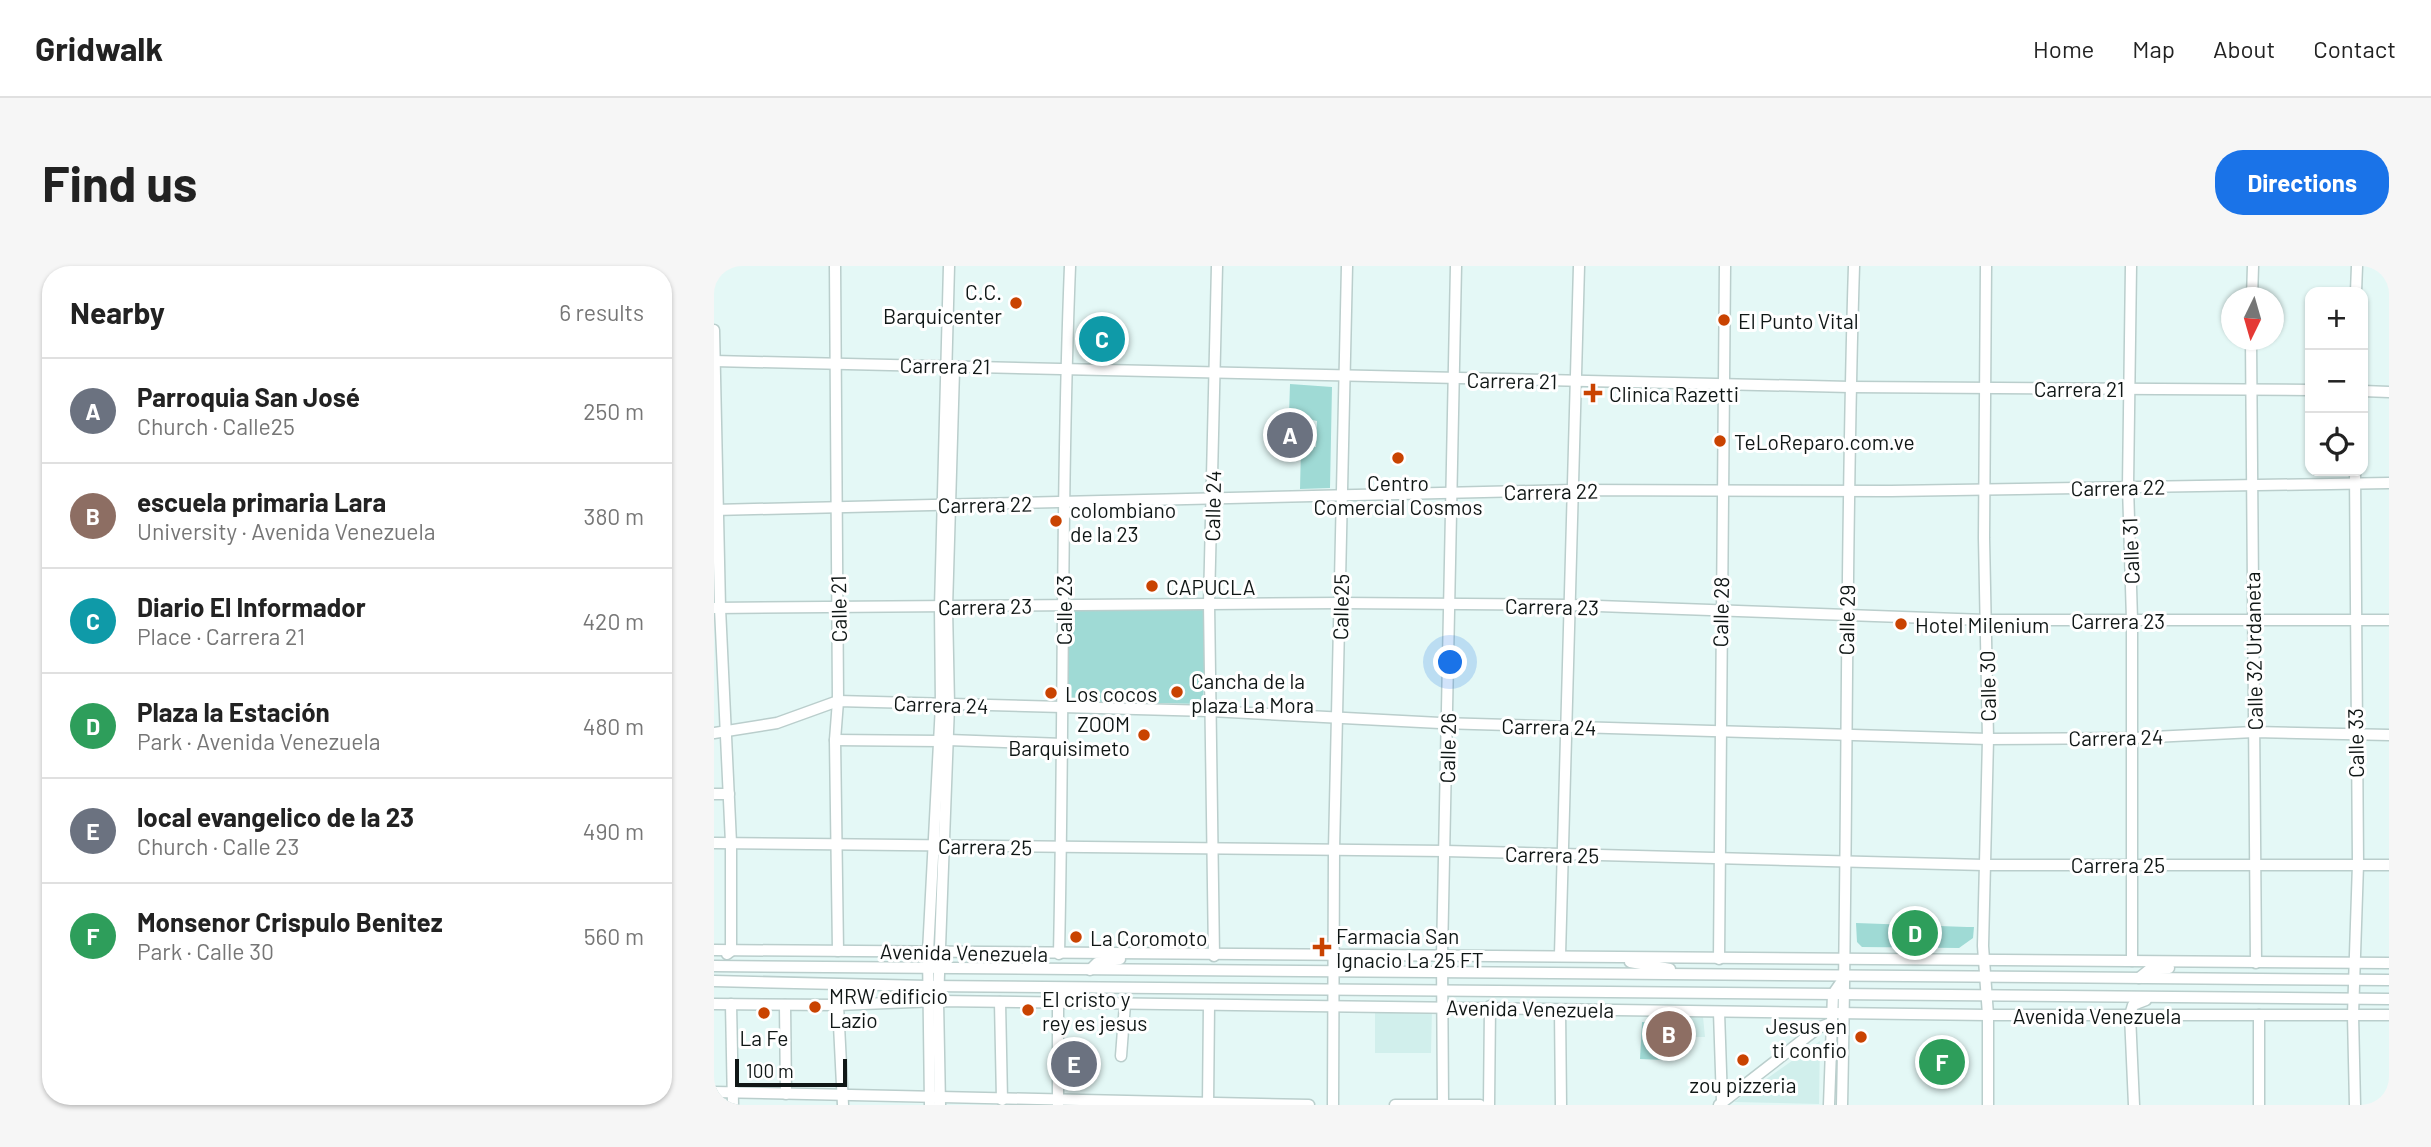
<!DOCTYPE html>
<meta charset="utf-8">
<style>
:root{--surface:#fff;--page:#f6f6f6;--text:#222;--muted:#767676;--line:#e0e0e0;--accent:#1a73e8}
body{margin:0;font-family:Barlow,sans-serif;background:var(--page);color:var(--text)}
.controls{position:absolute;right:21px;top:21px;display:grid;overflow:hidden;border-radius:14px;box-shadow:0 2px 5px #0004}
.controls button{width:63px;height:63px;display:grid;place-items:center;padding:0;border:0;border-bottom:2px solid var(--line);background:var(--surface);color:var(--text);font:35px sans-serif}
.compass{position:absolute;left:1507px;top:21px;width:63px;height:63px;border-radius:50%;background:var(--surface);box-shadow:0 2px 5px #0004;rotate:185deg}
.scale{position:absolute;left:21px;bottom:18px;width:112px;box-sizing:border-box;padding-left:7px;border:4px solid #101716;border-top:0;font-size:19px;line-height:24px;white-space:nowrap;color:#101716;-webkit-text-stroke:5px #fff;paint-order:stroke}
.you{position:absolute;left:737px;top:397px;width:24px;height:24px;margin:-18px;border:5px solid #fff;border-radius:50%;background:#1a73e8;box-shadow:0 0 0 10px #1a73e833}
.badge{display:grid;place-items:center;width:46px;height:46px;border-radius:50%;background:var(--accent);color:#fff;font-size:23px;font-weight:700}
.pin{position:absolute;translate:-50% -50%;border:4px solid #fff;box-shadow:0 2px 7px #0006}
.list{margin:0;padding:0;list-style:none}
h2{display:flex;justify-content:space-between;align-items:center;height:91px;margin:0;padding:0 28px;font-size:30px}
h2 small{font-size:23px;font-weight:400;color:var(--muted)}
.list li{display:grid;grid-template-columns:46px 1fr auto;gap:21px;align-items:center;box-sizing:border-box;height:105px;padding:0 28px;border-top:2px solid var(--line)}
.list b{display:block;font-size:26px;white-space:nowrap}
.list p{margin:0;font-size:23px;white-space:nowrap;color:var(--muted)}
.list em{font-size:23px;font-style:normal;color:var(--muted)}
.icon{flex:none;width:38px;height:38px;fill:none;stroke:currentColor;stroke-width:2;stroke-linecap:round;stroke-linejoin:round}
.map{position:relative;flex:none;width:1675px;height:839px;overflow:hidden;border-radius:28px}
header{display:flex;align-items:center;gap:42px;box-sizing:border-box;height:98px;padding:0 35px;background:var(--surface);border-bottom:2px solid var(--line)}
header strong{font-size:33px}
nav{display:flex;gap:38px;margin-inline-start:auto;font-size:24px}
.intro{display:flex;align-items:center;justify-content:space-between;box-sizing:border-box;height:168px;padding:0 42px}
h1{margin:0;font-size:49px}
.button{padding:18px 32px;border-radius:28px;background:var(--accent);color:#fff;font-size:24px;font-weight:700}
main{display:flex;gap:42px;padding:0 42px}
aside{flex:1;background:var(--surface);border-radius:28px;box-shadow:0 2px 5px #0004}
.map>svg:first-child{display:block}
</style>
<header>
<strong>Gridwalk</strong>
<nav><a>Home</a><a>Map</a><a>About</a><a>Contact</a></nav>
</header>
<div class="intro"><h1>Find us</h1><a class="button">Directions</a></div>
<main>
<aside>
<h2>Nearby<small>6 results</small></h2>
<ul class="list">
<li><span class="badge" style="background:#6b7280">A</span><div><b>Parroquia San José</b><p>Church · Calle25</p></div><em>250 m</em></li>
<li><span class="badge" style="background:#8d6e63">B</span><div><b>escuela primaria Lara</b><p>University · Avenida Venezuela</p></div><em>380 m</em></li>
<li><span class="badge" style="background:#0f9aa8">C</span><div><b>Diario El Informador</b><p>Place · Carrera 21</p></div><em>420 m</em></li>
<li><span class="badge" style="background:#2e9e5b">D</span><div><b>Plaza la Estación</b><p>Park · Avenida Venezuela</p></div><em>480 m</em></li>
<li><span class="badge" style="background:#6b7280">E</span><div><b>local evangelico de la 23</b><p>Church · Calle 23</p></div><em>490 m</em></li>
<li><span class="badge" style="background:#2e9e5b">F</span><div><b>Monsenor Crispulo Benitez</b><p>Park · Calle 30</p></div><em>560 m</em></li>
</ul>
</aside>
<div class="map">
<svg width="1675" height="839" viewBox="0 0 1675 839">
<rect width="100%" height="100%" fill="#e4f8f6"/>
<g fill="#d1efec">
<polygon points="661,743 718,743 717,787 661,787"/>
<polygon points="963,747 989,751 991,771 979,771 979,764 962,764 961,788 948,787 949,761 953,761 953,750 962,750"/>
<polygon points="1106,775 1105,838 1020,836"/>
</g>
<g fill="#9fdad5">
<polygon points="576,118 618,121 616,222 586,223 587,181 602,181 603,155 575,149"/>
<polygon points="349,339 493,340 489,438 349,435"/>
<polygon points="1142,657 1253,661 1260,661 1259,672 1245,682 1148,681 1143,676"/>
<polygon points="928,756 951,757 949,794 926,793"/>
</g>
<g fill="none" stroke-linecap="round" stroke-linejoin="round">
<g stroke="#bacecc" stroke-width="13">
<g id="minor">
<polyline points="121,0 124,435 121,474 124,685"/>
<polyline points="1272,0 1270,272 1274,473 1269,680 1274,749 1274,839"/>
<polyline points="1417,0 1414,220 1418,354 1418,695"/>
<polyline points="1642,26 1643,0"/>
<polyline points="1538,32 1539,0"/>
<polyline points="0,64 6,342 17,577 17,685 13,688"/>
<polyline points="1537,74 1542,697"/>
<polyline points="0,95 1136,121 1596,124"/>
<polyline points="1649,125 1675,126"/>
<polyline points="1641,205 1644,598 1639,749 1641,839"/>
<polyline points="0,244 859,224 1177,225 1675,217"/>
<polyline points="0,342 626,337 856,339 1271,354 1675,354"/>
<polyline points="0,467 63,457 124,435 496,445 726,457 1274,473 1419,472 1540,466 1675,469"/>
<polyline points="121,474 225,475"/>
<polyline points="234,474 349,478"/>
<polyline points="0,528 15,528"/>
<polyline points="0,577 731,585 1270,599 1675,599"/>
<polyline points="0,684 1675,697"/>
<path d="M 345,688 C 350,458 347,229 356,0"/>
<polyline points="846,689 865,0"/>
<polyline points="500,690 495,337 503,0"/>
<polyline points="1005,693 1011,0"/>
<polyline points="916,696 956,703"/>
<polyline points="0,700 1675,714"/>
<polyline points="376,704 383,697 406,693"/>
<polyline points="1425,712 1435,704 1455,702"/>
<polyline points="0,715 213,720 1675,733"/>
<polyline points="286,736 288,834"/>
<polyline points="0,738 124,739 224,735 1273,749 1675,749"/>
<polyline points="17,738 19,839"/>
<polyline points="71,739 72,828"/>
<polyline points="124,739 129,839"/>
<polyline points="846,744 847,839"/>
<polyline points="1005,746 1008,835"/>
<polyline points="407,790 411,738"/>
<polyline points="0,826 595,839"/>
<polyline points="344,838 344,737 350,730 367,726"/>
<polyline points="216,839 214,686 227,439 226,342 235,0"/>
<polyline points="226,839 224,735 235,439 233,342 240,104"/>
<polyline points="494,839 495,739"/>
<polyline points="619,839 620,584 633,0"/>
<polyline points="681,839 766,839"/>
<polyline points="729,839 728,690 742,0"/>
<polyline points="775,839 776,740"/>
<polyline points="1005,839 1104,762 1117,757"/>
<polyline points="1115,839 1119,728 1132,709"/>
<path d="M 1128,839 C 1134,559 1131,280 1140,0"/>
<polyline points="1420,839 1416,749 1419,739 1432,734"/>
<polyline points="1545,839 1545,749"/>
</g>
</g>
<use href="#minor" stroke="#fff" stroke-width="10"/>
</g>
<g fill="#c94301" stroke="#fff" stroke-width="2.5">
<circle cx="302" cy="37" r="7"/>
<circle cx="1010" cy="54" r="7"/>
<path d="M875.5 116.5h7v7h7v7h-7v7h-7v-7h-7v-7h7z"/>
<circle cx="1006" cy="175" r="7"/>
<circle cx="684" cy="192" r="7"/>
<circle cx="342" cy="255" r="7"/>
<circle cx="438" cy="320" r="7"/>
<circle cx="1187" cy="358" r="7"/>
<circle cx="463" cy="426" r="7"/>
<circle cx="337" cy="427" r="7"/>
<circle cx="430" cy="469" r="7"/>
<circle cx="362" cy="671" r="7"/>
<path d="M604.5 670.5h7v7h7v7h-7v7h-7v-7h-7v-7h7z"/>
<circle cx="101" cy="741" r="7"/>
<circle cx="314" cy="744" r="7"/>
<circle cx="50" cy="747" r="7"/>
<circle cx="1147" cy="771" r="7"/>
<circle cx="1029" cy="794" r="7"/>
</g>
<g text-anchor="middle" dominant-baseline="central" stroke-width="6" stroke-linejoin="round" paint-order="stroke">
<g font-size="21" fill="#101716" stroke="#fff" text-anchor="start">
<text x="288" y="25" text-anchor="end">C.C.<tspan x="288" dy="24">Barquicenter</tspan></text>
<text x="1024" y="54">El Punto Vital</text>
<text x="895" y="127">Clinica Razetti</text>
<text x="1020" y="175">TeLoReparo.com.ve</text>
<text x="684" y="216" text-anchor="middle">Centro<tspan x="684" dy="24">Comercial Cosmos</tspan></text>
<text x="356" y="243">colombiano<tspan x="356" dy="24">de la 23</tspan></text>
<text x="452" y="320">CAPUCLA</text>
<text x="1201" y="358">Hotel Milenium</text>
<text x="477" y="414">Cancha de la<tspan x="477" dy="24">plaza La Mora</tspan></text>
<text x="351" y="427">Los cocos</text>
<text x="416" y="457" text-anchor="end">ZOOM<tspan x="416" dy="24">Barquisimeto</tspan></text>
<text x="622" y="669">Farmacia San<tspan x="622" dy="24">Ignacio La 25 FT</tspan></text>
<text x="376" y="671">La Coromoto</text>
<text x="115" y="729">MRW edificio<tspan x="115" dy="24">Lazio</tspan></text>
<text x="328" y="732">El cristo y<tspan x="328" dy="24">rey es jesus</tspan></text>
<text x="1133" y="759" text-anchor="end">Jesus en<tspan x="1133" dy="24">ti confio</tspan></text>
<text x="50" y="771" text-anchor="middle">La Fe</text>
<text x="1029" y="818" text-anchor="middle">zou pizzeria</text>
</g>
<g font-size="21" fill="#101716" stroke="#fff">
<text transform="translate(231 99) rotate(1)">Carrera 21</text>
<text transform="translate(798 114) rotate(1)">Carrera 21</text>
<text x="1365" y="122">Carrera 21</text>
<text transform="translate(1404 221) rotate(-1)">Carrera 22</text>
<text transform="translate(837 225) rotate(-1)">Carrera 22</text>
<text transform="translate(271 238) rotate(-1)">Carrera 22</text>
<text transform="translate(498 240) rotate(-89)">Calle 24</text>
<text transform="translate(1416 285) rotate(-92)">Calle 31</text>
<text transform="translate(271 340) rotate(-1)">Carrera 23</text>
<text transform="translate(838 340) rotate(1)">Carrera 23</text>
<text transform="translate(626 341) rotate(-89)">Calle25</text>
<text transform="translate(124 343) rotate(-91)">Calle 21</text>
<text transform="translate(349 344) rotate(-90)">Calle 23</text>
<text transform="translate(1006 346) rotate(-89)">Calle 28</text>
<text transform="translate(1132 354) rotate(-89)">Calle 29</text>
<text x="1404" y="354">Carrera 23</text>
<text transform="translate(1539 385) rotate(-91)">Calle 32 Urdaneta</text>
<text transform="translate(1273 420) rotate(-91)">Calle 30</text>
<text transform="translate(227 438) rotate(2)">Carrera 24</text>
<text transform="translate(835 460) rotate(1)">Carrera 24</text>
<text transform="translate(1402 471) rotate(-1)">Carrera 24</text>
<text transform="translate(1641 477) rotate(-91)">Calle 33</text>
<text transform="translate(733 482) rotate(-89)">Calle 26</text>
<text transform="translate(271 580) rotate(1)">Carrera 25</text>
<text transform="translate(838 588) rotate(1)">Carrera 25</text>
<text x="1404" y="598">Carrera 25</text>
<text transform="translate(250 686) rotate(1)">Avenida Venezuela</text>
<text transform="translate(816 742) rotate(1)">Avenida Venezuela</text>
<text x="1383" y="749">Avenida Venezuela</text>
</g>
</g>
</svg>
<div class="controls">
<button>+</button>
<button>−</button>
<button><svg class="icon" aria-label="locate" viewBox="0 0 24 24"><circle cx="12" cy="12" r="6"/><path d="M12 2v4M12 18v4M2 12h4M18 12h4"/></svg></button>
</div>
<svg class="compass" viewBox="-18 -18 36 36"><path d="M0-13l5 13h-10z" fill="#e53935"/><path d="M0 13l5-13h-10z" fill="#767676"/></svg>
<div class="scale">100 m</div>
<div class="you"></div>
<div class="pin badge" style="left:576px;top:169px;background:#6b7280">A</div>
<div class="pin badge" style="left:955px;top:768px;background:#8d6e63">B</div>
<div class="pin badge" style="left:388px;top:73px;background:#0f9aa8">C</div>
<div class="pin badge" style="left:1201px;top:667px;background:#2e9e5b">D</div>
<div class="pin badge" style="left:360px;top:798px;background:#6b7280">E</div>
<div class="pin badge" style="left:1228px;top:796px;background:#2e9e5b">F</div>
</div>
</main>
